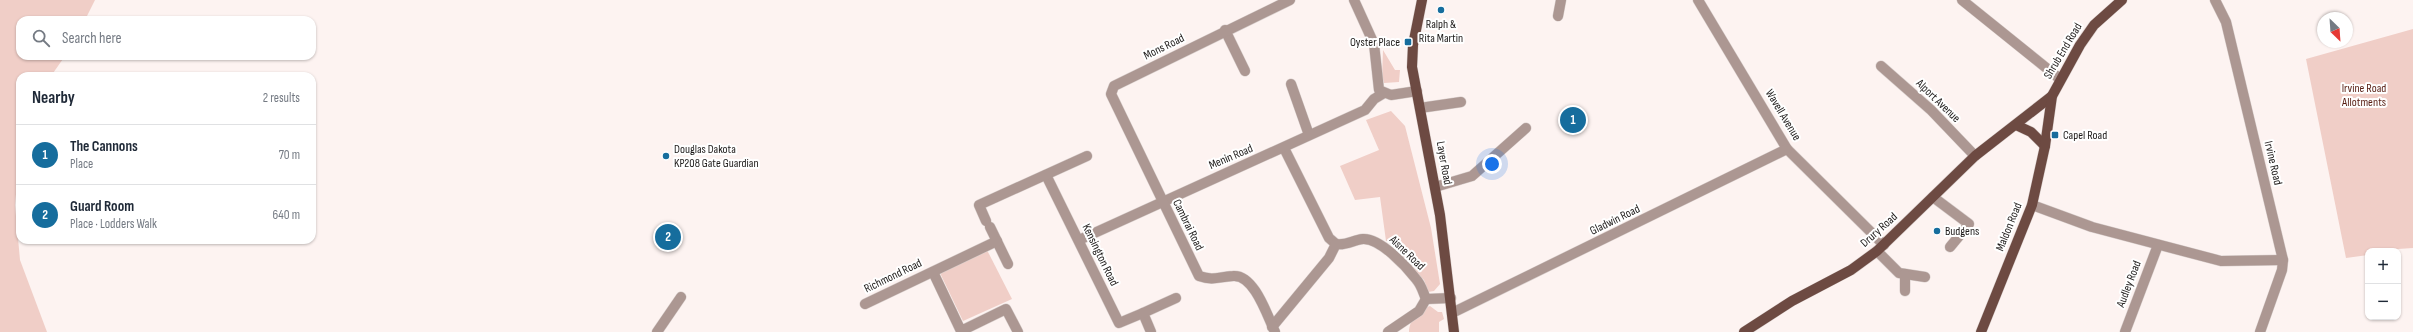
<!DOCTYPE html>
<meta charset="utf-8">
<style>
:root{--surface:#fff;--page:#f2f2f3;--text:#1f2937;--muted:#747a83;--line:#e0e1e3;--accent:#166d9d}
body{margin:0;font-family:"Sofia Sans Condensed",sans-serif;background:var(--page);color:var(--text)}
.controls{position:absolute;right:12px;bottom:12px;display:grid;overflow:hidden;border-radius:8px;box-shadow:0 1px 3px #0004}
.controls button{width:36px;height:36px;display:grid;place-items:center;padding:0;border:0;border-bottom:1px solid var(--line);background:var(--surface);color:var(--text);font:20px sans-serif}
.compass{position:absolute;left:2317px;top:12px;width:36px;height:36px;border-radius:50%;background:var(--surface);box-shadow:0 1px 3px #0004;rotate:155deg}
.you{position:absolute;left:1492px;top:164px;width:14px;height:14px;margin:-10px;border:3px solid #fff;border-radius:50%;background:#1a73e8;box-shadow:0 0 0 6px #1a73e833}
.badge{display:grid;place-items:center;width:26px;height:26px;border-radius:50%;background:var(--accent);color:#fff;font-size:13px;font-weight:700}
.pin{position:absolute;translate:-50% -50%;border:2px solid #fff;box-shadow:0 1px 4px #0006}
.list{margin:0;padding:0;list-style:none}
h2{display:flex;justify-content:space-between;align-items:center;height:52px;margin:0;padding:0 16px;font-size:17px}
h2 small{font-size:13px;font-weight:400;color:var(--muted)}
.list li{display:grid;grid-template-columns:26px 1fr auto;gap:12px;align-items:center;box-sizing:border-box;height:60px;padding:0 16px;border-top:1px solid var(--line)}
.list b{display:block;font-size:15px;white-space:nowrap}
.list p{margin:0;font-size:13px;white-space:nowrap;color:var(--muted)}
.list em{font-size:13px;font-style:normal;color:var(--muted)}
.icon{flex:none;width:22px;height:22px;fill:none;stroke:currentColor;stroke-width:2;stroke-linecap:round;stroke-linejoin:round}
.map{position:relative;flex:none;width:2413px;height:332px;overflow:hidden}
.search{position:absolute;background:var(--surface);box-shadow:0 1px 3px #0004;left:16px;top:16px;width:300px;height:44px;display:flex;align-items:center;gap:10px;box-sizing:border-box;padding:0 14px;border-radius:12px;color:var(--muted);font-size:15px}
.panel{position:absolute;background:var(--surface);box-shadow:0 1px 3px #0004;left:16px;top:72px;width:300px;height:172px;border-radius:12px}
.map>svg:first-child{display:block}
</style>
<div class="map">
<svg width="2413" height="332" viewBox="0 0 2413 332">
<rect width="100%" height="100%" fill="#fdf3f1"/>
<g fill="#f0cec7">
<polygon points="0,0 95,0 85,20 20,20 20,56 65,56 51,76 20,76 20,150 15,205 20,260 47,332 0,332"/>
<polygon points="2413,29 2413,248 2368,251 2368,255 2346,258 2306,59"/>
<polygon points="1383,50 1395,70 1400,70 1399,82 1384,83 1382,76"/>
<polygon points="1391,111 1405,126 1431,228 1440,284 1434,291 1428,292 1424,280 1402,258 1403,249 1394,241 1386,241 1380,197 1355,200 1340,166 1379,150 1366,120"/>
<polygon points="987,250 1012,299 963,321 940,273"/>
<path d="M 1430,306 L 1438,312 L 1442,312 L 1444,319 L 1439,322 L 1439,332 L 1409,332 C 1409,320 1419,309 1430,306 Z"/>
</g>
<g fill="none" stroke-linecap="round" stroke-linejoin="round">
<g stroke="#d9d0ce" stroke-width="11">
<g id="minor">
<polyline points="1354,0 1374,44 1379,90 1391,95 1417,91"/>
<polyline points="1698,0 1787,149 1884,245"/>
<polyline points="1962,0 2060,79"/>
<polyline points="2215,0 2226,22 2283,260 2282,270 2260,332"/>
<polyline points="1558,16 1561,0"/>
<polyline points="1225,30 1245,71"/>
<polyline points="1881,66 1931,110 1975,156"/>
<polyline points="1291,84 1309,135"/>
<polyline points="1420,108 1461,102"/>
<polyline points="1284,148 1329,238 1336,244"/>
<polyline points="1046,175 1119,323 1143,313 1151,332"/>
<polyline points="1435,187 1472,176 1526,128"/>
<polyline points="1933,197 1969,224 1950,247"/>
<polyline points="2032,205 2092,227 2221,261 2283,260"/>
<polyline points="986,221 979,205 1087,156"/>
<polyline points="990,227 1008,264"/>
<polyline points="1079,240 1365,110 1374,99 1384,93"/>
<polyline points="1877,251 1899,273 1925,277"/>
<polyline points="933,272 961,331 1006,309 1018,332"/>
<polyline points="1905,291 1905,274"/>
<polyline points="865,304 997,241"/>
<polyline points="1143,313 1176,298"/>
<polyline points="1452,313 1787,149"/>
<path d="M 1272,327 L 1329,258 L 1336,244 C 1346,246 1353,240 1363,239 C 1380,238 1406,266 1416,279 C 1421,284 1423,292 1426,299 L 1451,298"/>
<polyline points="657,332 681,297"/>
<path d="M 1275,332 C 1267,315 1254,274 1233,276 C 1218,277 1214,281 1199,276 L 1111,94 L 1114,86 L 1290,0"/>
<polyline points="1388,332 1419,311 1426,299"/>
<polyline points="2125,332 2158,245"/>
</g>
</g>
<g stroke="#d9d0ce" stroke-width="11">
<g id="major">
<polyline points="1422,0 1413,45 1412,67 1440,215 1454,332"/>
<polyline points="2016,125 2031,132 2045,146"/>
<polyline points="1744,332 1792,301 1851,270 1877,251 1975,156 2052,96"/>
<polyline points="1981,332 2032,205 2045,146 2052,96 2080,45 2094,25 2122,0"/>
</g>
</g>
<use href="#minor" stroke="#ac9792" stroke-width="10"/>
<use href="#major" stroke="#6d4a42" stroke-width="10"/>
</g>
<g fill="#166d9d" stroke="#fff" stroke-width="1.5">
<circle cx="1441" cy="10" r="4"/>
<rect x="1404" y="38" width="8" height="8" rx="2"/>
<rect x="2051" y="131" width="8" height="8" rx="2"/>
<circle cx="666" cy="156" r="4"/>
<circle cx="1937" cy="231" r="4"/>
</g>
<g text-anchor="middle" dominant-baseline="central" stroke-width="4" stroke-linejoin="round" paint-order="stroke">
<g font-size="12" fill="#1d1a19" stroke="#fff" text-anchor="start">
<text x="1441" y="24" text-anchor="middle">Ralph &amp;<tspan x="1441" dy="14">Rita Martin</tspan></text>
<text x="1400" y="42" text-anchor="end">Oyster Place</text>
<text x="2063" y="135">Capel Road</text>
<text x="674" y="149">Douglas Dakota<tspan x="674" dy="14">KP208 Gate Guardian</tspan></text>
<text x="1945" y="231">Budgens</text>
</g>
<g font-size="12" fill="#1d1a19" stroke="#fff">
<text transform="translate(1164 47) rotate(-26)">Mons Road</text>
<text transform="translate(2063 51) rotate(-59)">Shrub End Road</text>
<text transform="translate(1938 101) rotate(44)">Alport Avenue</text>
<text transform="translate(1783 115) rotate(59)">Wavell Avenue</text>
<text transform="translate(1231 157) rotate(-23)">Menin Road</text>
<text transform="translate(1444 163) rotate(80)">Layer Road</text>
<text transform="translate(2273 163) rotate(77)">Irvine Road</text>
<text transform="translate(1615 220) rotate(-26)">Gladwin Road</text>
<text transform="translate(1188 225) rotate(64)">Cambrai Road</text>
<text transform="translate(2009 227) rotate(-68)">Maldon Road</text>
<text transform="translate(1879 230) rotate(-42)">Drury Road</text>
<text transform="translate(1407 253) rotate(44)">Aisne Road</text>
<text transform="translate(1100 255) rotate(64)">Kensington Road</text>
<text transform="translate(893 276) rotate(-26)">Richmond Road</text>
<text transform="translate(2129 284) rotate(-69)">Audley Road</text>
</g>
<g font-size="12" fill="#571d12" stroke="#fff">
<text x="2364" y="88">Irvine Road<tspan x="2364" dy="14">Allotments</tspan></text>
</g>
</g>
</svg>
<div class="controls">
<button>+</button>
<button>−</button>
</div>
<svg class="compass" viewBox="-18 -18 36 36"><path d="M0-13l5 13h-10z" fill="#e53935"/><path d="M0 13l5-13h-10z" fill="#747a83"/></svg>
<div class="you"></div>
<div class="pin badge" style="left:1573px;top:120px">1</div>
<div class="pin badge" style="left:668px;top:237px">2</div>
<div class="search"><svg class="icon" aria-label="search" viewBox="0 0 24 24"><circle cx="10" cy="10" r="6"/><path d="M15 15l6 6"/></svg>Search here</div>
<section class="panel">
<h2>Nearby<small>2 results</small></h2>
<ul class="list">
<li><span class="badge">1</span><div><b>The Cannons</b><p>Place</p></div><em>70 m</em></li>
<li><span class="badge">2</span><div><b>Guard Room</b><p>Place · Lodders Walk</p></div><em>640 m</em></li>
</ul>
</section>
</div>
